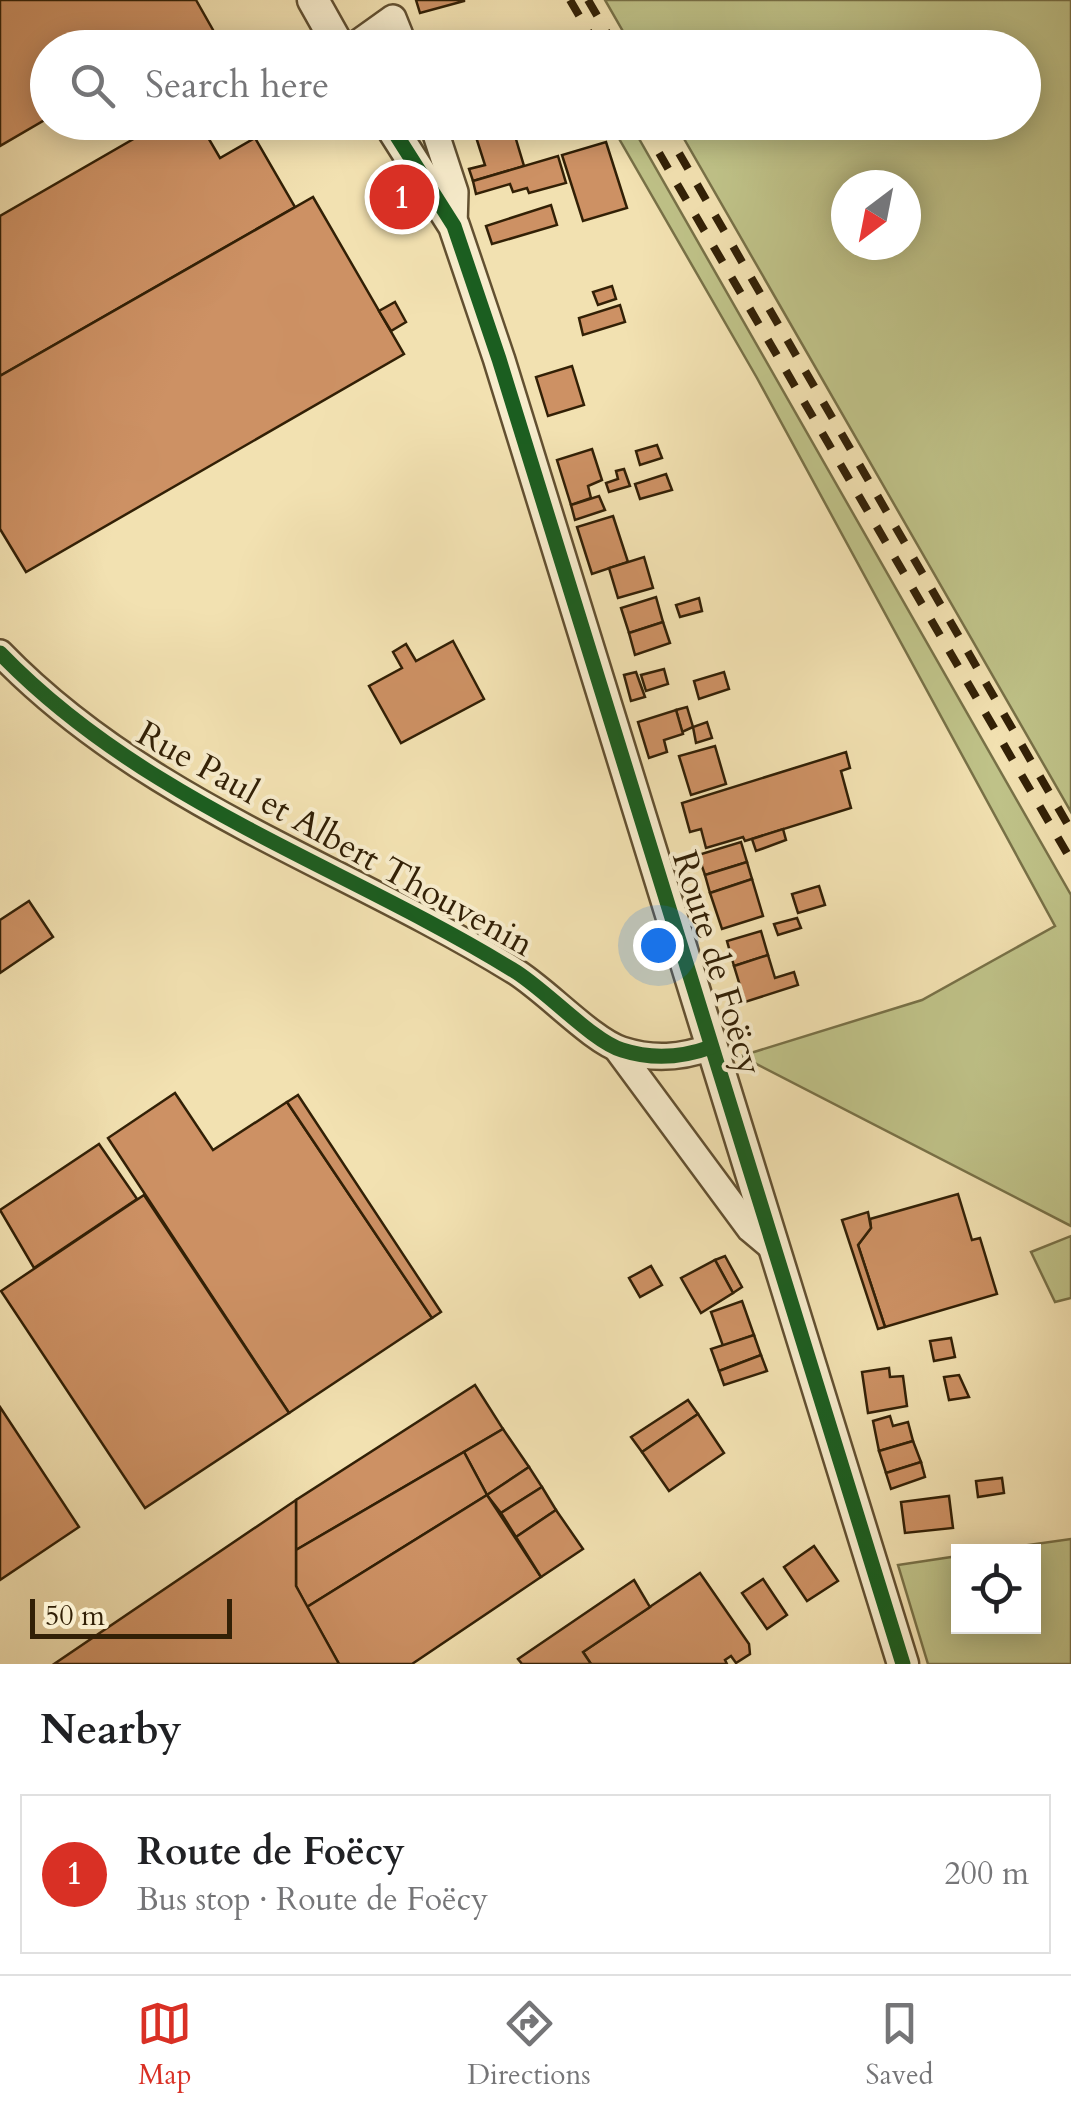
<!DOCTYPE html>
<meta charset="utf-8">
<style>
:root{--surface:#fff;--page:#f6f6f6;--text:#202124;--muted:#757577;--line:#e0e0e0;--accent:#d93025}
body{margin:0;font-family:Cardo,serif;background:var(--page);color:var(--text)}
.controls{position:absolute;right:30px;bottom:30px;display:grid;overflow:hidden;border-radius:0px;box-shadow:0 5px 25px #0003}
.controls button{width:90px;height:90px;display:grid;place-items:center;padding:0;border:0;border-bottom:2px solid var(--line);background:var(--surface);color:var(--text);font:50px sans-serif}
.compass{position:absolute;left:831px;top:170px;width:90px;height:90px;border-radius:50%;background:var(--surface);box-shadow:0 5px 25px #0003;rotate:212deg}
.scale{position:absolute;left:30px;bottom:25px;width:202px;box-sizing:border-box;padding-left:10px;border:5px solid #322006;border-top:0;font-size:28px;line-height:35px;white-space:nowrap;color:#322006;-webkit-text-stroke:8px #f7eccc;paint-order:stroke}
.you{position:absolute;left:658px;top:945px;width:35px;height:35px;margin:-25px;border:8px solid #fff;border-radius:50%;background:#1a73e8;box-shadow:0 0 0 15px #1a73e833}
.badge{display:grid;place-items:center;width:65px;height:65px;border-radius:50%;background:var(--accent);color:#fff;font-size:32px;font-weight:700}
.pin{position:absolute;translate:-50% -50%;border:5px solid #fff;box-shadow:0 2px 10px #0006}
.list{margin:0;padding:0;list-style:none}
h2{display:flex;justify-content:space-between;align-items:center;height:130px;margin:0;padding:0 40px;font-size:42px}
h2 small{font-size:32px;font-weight:400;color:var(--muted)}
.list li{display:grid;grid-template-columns:65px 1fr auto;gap:30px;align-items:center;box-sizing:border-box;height:160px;margin:0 20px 20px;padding:0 20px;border:2px solid var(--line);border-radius:0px}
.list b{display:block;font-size:38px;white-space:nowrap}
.list p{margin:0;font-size:32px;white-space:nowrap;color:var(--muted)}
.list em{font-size:32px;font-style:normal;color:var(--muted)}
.icon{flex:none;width:55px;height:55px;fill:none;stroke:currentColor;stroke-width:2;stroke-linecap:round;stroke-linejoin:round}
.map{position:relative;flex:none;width:1071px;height:1664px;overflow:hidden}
.search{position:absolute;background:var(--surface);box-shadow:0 5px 25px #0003;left:30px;right:30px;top:30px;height:110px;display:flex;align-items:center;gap:25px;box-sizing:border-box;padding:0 35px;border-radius:55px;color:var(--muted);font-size:38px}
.sheet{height:310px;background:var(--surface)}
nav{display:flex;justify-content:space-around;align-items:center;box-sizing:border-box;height:140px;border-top:2px solid var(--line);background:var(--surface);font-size:28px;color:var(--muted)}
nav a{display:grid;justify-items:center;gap:5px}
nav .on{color:var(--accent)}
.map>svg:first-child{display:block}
</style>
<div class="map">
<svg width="1071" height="1664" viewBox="0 0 1071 1664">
<rect width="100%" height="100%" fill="#f2e1b1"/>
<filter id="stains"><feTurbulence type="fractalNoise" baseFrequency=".002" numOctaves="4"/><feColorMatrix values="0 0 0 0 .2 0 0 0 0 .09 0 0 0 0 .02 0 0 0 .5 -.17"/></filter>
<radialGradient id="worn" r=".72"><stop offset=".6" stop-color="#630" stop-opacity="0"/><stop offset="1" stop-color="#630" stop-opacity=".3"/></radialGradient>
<g fill="#bfc288" stroke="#787147" stroke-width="2.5" fill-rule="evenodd">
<path d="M 605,0 L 1071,0 L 1071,812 L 675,123 L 1024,122 L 1024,48 L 632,47 ZM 846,185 L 906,185 L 906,245 L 846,245 Z"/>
<polygon points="610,123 630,123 1071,895 1071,1226 741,1056 922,1000 1055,926 757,378"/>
<polygon points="1071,1236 1071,1298 1055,1302 1031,1252"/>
<polygon points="1071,1539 1071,1664 928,1664 898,1565 958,1556 958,1626 1034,1626 1034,1552 987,1551"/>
</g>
<g fill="#cd9164" stroke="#322006" stroke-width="2.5">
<polygon points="0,0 196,0 217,37 198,48 48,48 48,118 0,146"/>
<polygon points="416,0 464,0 464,1 420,13"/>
<polygon points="163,122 199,122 220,158 255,138 295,207 0,376 0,216"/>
<polygon points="512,126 524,166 473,181 469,169 485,165 476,137"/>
<polygon points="606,142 627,208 583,221 562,155"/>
<polygon points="558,156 566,183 529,193 527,188 513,192 510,184 476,194 473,181"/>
<polygon points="313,197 404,354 26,572 0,529 0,376"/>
<polygon points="551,205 557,225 492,244 486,226"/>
<polygon points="612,286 616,299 598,305 593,292"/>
<polygon points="395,302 406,322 391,331 379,311"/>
<polygon points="620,305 625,322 583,335 579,318"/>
<polygon points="572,366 584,405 548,416 536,377"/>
<polygon points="657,445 662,458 640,465 636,451"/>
<polygon points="592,449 602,480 588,486 591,498 571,505 557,460"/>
<polygon points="624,469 630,486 609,492 606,483 618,479 616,471"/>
<polygon points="666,474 672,490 640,499 635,484"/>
<polygon points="599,496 605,510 575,520 571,505"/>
<polygon points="613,516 628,562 592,574 577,527"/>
<polygon points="644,557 653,588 618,598 609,568"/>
<polygon points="656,597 663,622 629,633 621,608"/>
<polygon points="699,598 702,611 680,617 676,605"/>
<polygon points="663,622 670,643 635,655 629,633"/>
<polygon points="453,641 484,699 401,743 369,686 402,668 393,652 406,644 416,661"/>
<polygon points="664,669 668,684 646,691 641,675"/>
<polygon points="636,672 645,697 631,701 624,675"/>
<polygon points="724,672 729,689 699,699 694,681"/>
<polygon points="687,707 693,727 682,732 676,710"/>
<polygon points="676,710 683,734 664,740 667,752 649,758 638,722"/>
<polygon points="707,722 712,738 696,743 693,727"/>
<polygon points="715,746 726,784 691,795 679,756"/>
<polygon points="846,752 850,768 841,771 851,808 745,841 743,837 706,848 701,829 690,832 682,803"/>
<polygon points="783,829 786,840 756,851 752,839"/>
<polygon points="741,842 747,862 705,875 698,855"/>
<polygon points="747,862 752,879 710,893 705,875"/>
<polygon points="752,879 763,916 722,929 710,893"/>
<polygon points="819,886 825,905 798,913 792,894"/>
<polygon points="29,901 53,937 0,973 0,920"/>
<polygon points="797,918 801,928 778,935 774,924"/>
<polygon points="761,931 768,955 734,966 727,941"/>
<polygon points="768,955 775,978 794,972 798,985 745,1002 734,966"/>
<polygon points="175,1093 213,1150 287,1102 432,1318 289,1413 108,1138"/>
<polygon points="298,1095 441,1312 432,1318 287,1102"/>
<polygon points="99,1144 137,1199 34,1268 0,1210"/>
<polygon points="958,1194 972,1240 980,1238 997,1294 885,1327 858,1245 871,1228 870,1219"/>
<polygon points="144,1195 289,1413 145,1508 1,1291"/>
<polygon points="868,1212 871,1228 858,1245 885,1327 878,1329 842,1220"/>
<polygon points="725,1256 742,1287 733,1293 715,1260"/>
<polygon points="715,1260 733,1293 701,1313 681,1278"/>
<polygon points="651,1266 662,1285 640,1297 629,1278"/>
<polygon points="742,1301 754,1335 723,1346 711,1312"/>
<polygon points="754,1335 761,1355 719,1371 711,1349"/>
<polygon points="951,1338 955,1357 934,1361 930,1341"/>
<polygon points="761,1355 767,1371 724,1385 719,1371"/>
<polygon points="889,1368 890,1377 903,1376 907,1406 868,1413 862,1372"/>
<polygon points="959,1375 969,1397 949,1400 944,1377"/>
<polygon points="475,1385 503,1429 296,1550 296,1500"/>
<polygon points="688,1400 698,1414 642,1452 631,1437"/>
<polygon points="0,1407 79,1527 0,1580"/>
<polygon points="698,1414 724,1453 669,1491 642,1452"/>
<polygon points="890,1416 893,1426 908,1422 913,1441 879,1451 873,1421"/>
<polygon points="503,1429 529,1467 487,1495 464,1452"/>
<polygon points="913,1441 921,1462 886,1473 879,1451"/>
<polygon points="464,1452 487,1495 307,1607 296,1586 296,1550"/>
<polygon points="921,1462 925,1477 891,1489 886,1473"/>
<polygon points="529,1467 542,1487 501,1513 487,1495"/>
<polygon points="1002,1478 1004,1493 978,1497 976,1481"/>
<polygon points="542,1487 556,1510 516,1537 501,1513"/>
<polygon points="487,1495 541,1577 412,1664 339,1664 307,1607"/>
<polygon points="949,1496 953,1528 905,1533 901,1502"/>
<polygon points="296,1500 296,1586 339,1664 54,1664"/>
<polygon points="556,1510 583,1549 541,1577 516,1537"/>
<polygon points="814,1546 838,1581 807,1601 784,1567"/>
<polygon points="700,1573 749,1644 750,1654 736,1663 731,1656 725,1660 727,1664 591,1664 583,1652"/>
<polygon points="763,1579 787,1615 767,1629 742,1593"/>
<polygon points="634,1580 650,1607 583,1652 591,1664 522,1664 518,1659"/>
</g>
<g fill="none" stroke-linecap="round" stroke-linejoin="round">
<g stroke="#625031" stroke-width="30">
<g id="minor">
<polyline points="351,48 393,18 405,48"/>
<polyline points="432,122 455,192 454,226"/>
<path d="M 0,653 C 144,802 340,864 513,970 C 544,988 592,1041 622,1050 C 653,1060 681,1058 711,1047"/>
<polyline points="617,1049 750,1229 774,1249"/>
</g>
</g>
<g stroke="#625031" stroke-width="35">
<g id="tertiary">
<polyline points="313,0 340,48"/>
<polyline points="388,122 454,226 499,359 903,1664"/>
</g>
</g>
<use href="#minor" stroke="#f7eccc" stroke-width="25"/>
<use href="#tertiary" stroke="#f7eccc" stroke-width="30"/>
<g stroke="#322006" stroke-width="8" stroke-dasharray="18 18" stroke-linecap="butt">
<polyline points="570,0 598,48"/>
<polyline points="588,0 616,48"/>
<polyline points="641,122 1071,860"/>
<polyline points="661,122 1071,830"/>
</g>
<g stroke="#f7eccc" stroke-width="21">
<g id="cycleway">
<polyline points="388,122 454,226 499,359 903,1664"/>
<path d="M 0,653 C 144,802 340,864 513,970 C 544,988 592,1041 622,1050 C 653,1060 681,1058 711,1047"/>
</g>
</g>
<use href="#cycleway" stroke="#1b5e20" stroke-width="15"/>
</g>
<g text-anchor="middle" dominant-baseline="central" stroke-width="8" stroke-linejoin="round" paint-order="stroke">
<g font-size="35" fill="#322006" stroke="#f7eccc">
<text transform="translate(335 839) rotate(29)">Rue Paul et Albert Thouvenin</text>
<text transform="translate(717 963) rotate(73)">Route de Foëcy</text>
</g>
</g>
<rect width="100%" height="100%" filter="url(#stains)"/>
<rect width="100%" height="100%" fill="url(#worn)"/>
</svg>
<div class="controls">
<button><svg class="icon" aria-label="locate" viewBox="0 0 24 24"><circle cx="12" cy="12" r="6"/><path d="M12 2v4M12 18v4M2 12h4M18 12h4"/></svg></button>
</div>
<svg class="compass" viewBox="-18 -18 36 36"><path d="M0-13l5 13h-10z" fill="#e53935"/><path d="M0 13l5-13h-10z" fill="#757577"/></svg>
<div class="scale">50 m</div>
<div class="you"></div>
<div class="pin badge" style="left:402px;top:197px">1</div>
<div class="search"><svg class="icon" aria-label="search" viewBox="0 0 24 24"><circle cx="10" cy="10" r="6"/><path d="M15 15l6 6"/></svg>Search here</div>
</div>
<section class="sheet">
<h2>Nearby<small></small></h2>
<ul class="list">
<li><span class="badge">1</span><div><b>Route de Foëcy</b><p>Bus stop · Route de Foëcy</p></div><em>200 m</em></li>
</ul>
</section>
<nav>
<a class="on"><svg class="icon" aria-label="map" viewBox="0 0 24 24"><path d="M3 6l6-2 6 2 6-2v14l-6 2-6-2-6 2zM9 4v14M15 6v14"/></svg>Map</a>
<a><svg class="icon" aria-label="directions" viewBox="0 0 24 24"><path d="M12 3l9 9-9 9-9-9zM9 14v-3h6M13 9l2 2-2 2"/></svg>Directions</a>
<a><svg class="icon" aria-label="saved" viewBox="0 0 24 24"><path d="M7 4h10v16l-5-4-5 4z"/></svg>Saved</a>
</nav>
